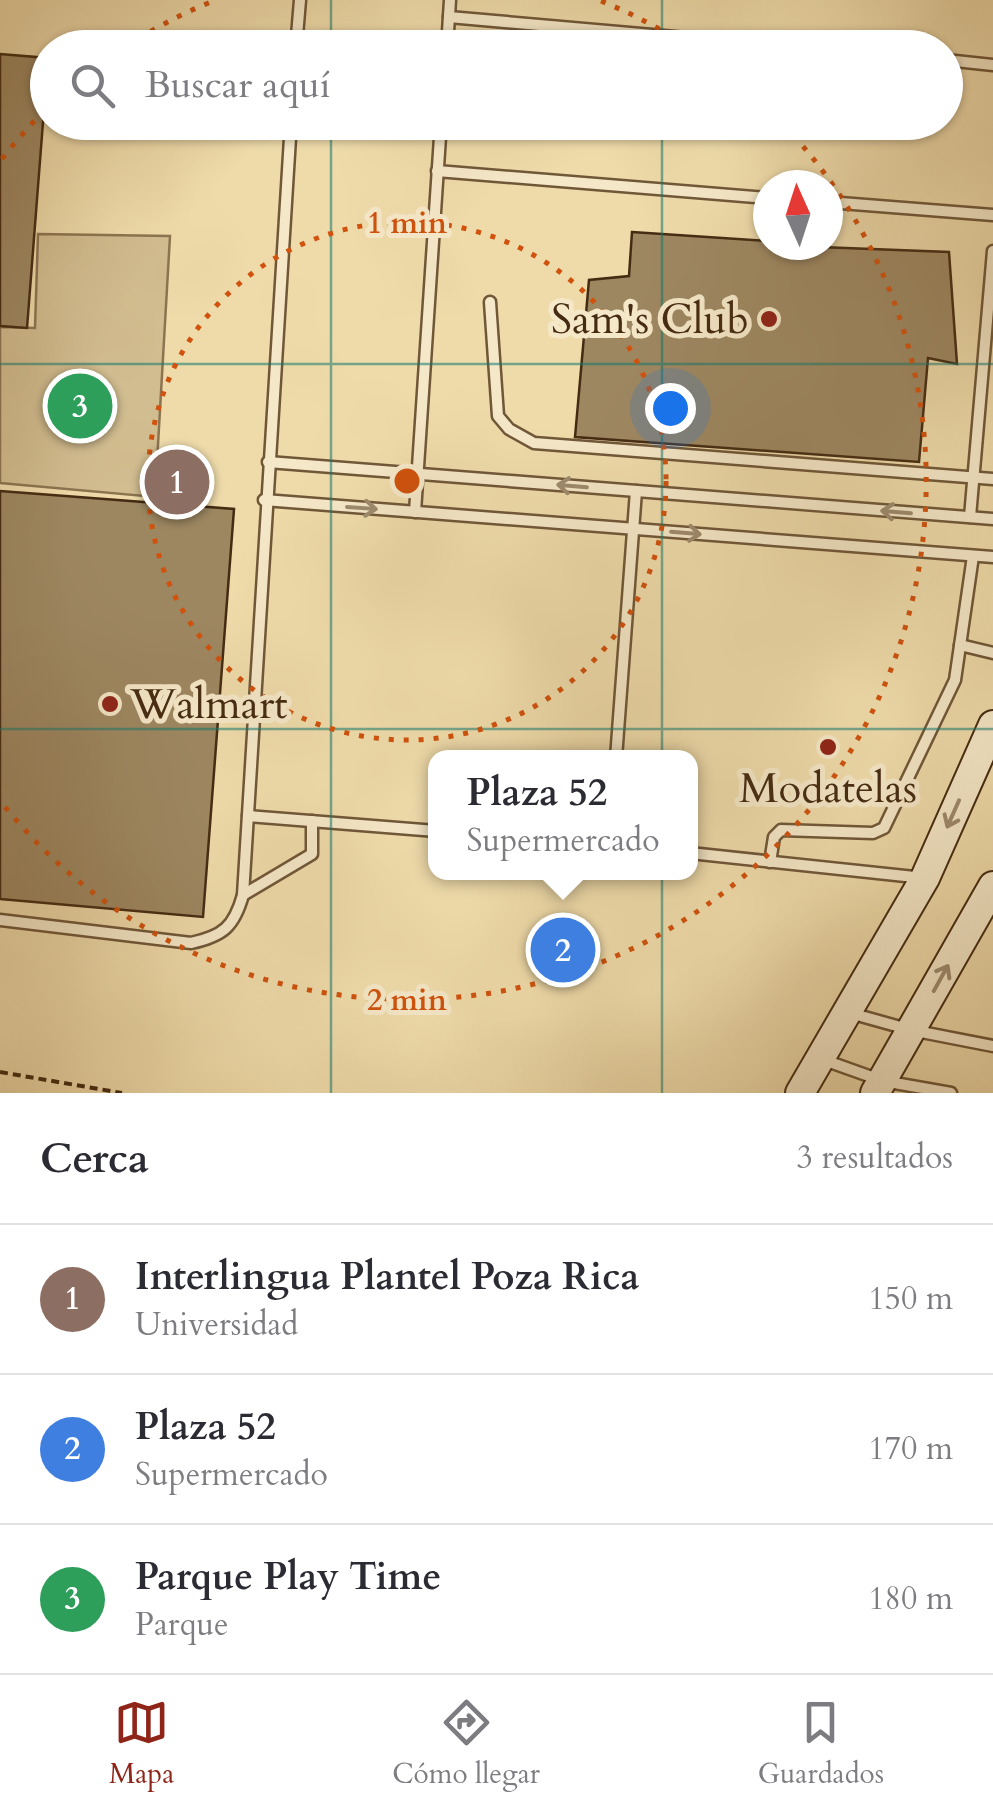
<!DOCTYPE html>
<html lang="es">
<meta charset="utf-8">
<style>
:root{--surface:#fff;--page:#f7f7f7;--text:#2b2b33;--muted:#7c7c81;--line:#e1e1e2;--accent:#8f2418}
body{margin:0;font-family:Cardo,serif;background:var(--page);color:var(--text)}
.compass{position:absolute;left:753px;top:170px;width:90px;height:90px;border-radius:50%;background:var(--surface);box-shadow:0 2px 8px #0004;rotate:357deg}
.you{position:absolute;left:670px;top:408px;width:35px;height:35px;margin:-25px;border:8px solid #fff;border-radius:50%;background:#1a73e8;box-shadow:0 0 0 15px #1a73e833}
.badge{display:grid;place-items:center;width:65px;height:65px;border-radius:50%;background:var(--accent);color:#fff;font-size:32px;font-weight:700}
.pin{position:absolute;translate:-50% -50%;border:5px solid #fff;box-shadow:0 2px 10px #0006}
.popup{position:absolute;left:428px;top:750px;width:270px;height:130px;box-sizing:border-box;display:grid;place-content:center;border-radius:20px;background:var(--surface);filter:drop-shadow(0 2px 8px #0005);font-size:32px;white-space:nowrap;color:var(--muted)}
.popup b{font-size:38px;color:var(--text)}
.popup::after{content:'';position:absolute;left:50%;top:100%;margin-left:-20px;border:20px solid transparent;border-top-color:var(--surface)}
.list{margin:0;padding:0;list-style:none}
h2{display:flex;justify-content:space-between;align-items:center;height:130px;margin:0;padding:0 40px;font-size:42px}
h2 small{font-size:32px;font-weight:400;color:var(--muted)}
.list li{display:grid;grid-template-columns:65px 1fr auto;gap:30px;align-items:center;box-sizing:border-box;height:150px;padding:0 40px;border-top:2px solid var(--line)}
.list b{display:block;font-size:38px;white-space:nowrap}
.list p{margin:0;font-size:32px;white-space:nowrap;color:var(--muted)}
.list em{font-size:32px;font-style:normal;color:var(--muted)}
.icon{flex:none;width:55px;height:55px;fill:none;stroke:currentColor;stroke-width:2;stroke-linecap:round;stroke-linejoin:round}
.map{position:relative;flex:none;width:993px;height:1093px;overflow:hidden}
.search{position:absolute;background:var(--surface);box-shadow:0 2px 8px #0004;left:30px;right:30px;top:30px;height:110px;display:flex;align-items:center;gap:25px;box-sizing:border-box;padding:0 35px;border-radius:55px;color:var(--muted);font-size:38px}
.sheet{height:580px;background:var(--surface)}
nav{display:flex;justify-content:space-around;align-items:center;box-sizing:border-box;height:140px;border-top:2px solid var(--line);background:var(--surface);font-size:28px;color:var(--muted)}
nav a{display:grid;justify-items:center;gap:5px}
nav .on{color:var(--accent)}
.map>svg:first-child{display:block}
</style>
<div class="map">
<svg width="993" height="1093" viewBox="0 0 993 1093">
<rect width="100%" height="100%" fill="#efdbaa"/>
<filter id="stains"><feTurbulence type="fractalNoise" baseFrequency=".002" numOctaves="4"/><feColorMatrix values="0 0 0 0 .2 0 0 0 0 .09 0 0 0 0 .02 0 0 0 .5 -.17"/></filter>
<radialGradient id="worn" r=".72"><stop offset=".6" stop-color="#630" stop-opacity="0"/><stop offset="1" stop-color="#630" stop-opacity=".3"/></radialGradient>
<polygon fill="#d2bd90" stroke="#8c7451" stroke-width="2.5" points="38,234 170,236 155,497 0,483 0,327 35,328"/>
<g fill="#9d8761" stroke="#452b12" stroke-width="2.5">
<polygon points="0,54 48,58 27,328 0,326"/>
<polygon points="632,232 768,241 768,245 949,252 957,364 928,358 919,462 575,437 589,280 629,276"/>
<polygon points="0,491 234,509 203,917 0,899"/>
</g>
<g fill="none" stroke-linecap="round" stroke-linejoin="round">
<g stroke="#705738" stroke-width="15">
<g id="service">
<polyline points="449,17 800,48"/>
<polyline points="296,48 300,0"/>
<polyline points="447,48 450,0"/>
<polyline points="946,60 993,65"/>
<polyline points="437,171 768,198"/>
<polyline points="828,202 993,215"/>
<polyline points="490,302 498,416 509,429 534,443 993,479"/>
<polyline points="268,462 993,519"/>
<polyline points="264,500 993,557"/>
<polyline points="415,512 441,122"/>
<polyline points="970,517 993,251"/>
<polyline points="960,645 993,653"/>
<polyline points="616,758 636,491"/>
<polyline points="248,816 436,831"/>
<polyline points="690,853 924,878"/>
<polyline points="770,862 774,837 781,830 873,833 884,828 955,680 973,556"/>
<polyline points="243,895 312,854 312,821"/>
<path d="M 0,920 L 191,943 C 223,936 234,927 243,895 L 291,122"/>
<polyline points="850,1013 911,1030 993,1046"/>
<polyline points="824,1060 883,1081 951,1093"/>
</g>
</g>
<g stroke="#452b12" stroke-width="32">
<g id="secondary">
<polyline points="800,1093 925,878 993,725"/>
<polyline points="875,1093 993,886"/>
</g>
</g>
<polyline stroke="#452b12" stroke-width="4" stroke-dasharray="8 5" stroke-linecap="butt" points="0,1072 122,1093"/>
<use href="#service" stroke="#f5e8c8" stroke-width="10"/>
<use href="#secondary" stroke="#f5e8c8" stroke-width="28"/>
</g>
<defs><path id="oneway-shaft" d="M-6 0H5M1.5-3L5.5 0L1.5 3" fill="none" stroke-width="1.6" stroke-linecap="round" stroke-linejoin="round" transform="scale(2.5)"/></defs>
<g stroke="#9d8a6d">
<use href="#oneway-shaft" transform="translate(572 486) rotate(-175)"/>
<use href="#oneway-shaft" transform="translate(362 508) rotate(4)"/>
<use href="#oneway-shaft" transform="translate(896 512) rotate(-175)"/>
<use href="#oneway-shaft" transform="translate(686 533) rotate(5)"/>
<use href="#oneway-shaft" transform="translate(953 814) rotate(114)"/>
<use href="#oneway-shaft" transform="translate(941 978) rotate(-61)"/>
</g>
<path fill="none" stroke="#0f766e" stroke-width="2.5" stroke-opacity="0.55" d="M 331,0 L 331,48M 662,0 L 662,48M 331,122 L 331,1093M 662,122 L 662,1093M 0,364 L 993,364M 0,729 L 993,729"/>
<g fill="none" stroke="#d0520d" stroke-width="5" stroke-dasharray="5 10">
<circle cx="407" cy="481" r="259"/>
<path d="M2 159A518 518 0 0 1 47 108M125 47A518 518 0 0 1 213 1M601 1A518 518 0 0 1 689 47M783 124A518 518 0 1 1 2 803"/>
</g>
<g fill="#8f2418" stroke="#f5e8c8" stroke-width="4">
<circle cx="769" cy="319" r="10"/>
<circle cx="110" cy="704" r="10"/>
<circle cx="828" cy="747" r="10"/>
</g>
<g text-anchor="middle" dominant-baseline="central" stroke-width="10" stroke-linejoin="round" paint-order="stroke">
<g font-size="42" fill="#452b12" stroke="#f5e8c8" text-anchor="end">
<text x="749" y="319">Sam's Club</text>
<text x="130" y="704" text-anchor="start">Walmart</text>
<text x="828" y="788" text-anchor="middle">Modatelas</text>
</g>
</g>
<circle cx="407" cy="481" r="15" fill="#d0520d" stroke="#f5e8c8" stroke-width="5"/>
<g font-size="30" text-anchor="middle" font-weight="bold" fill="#d0520d" stroke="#f5e8c8" stroke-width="10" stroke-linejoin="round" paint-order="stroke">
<text x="407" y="233">1 min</text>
<text x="407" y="1010">2 min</text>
</g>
<rect width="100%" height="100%" filter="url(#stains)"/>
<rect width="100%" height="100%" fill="url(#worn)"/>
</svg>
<svg class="compass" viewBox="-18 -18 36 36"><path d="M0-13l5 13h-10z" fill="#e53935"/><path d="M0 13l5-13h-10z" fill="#7c7c81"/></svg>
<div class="you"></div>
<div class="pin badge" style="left:177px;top:482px;background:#8d6e63">1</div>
<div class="pin badge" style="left:563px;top:950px;background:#3f7fe0">2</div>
<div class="popup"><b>Plaza 52</b>Supermercado</div>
<div class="pin badge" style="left:80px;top:406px;background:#2e9e5b">3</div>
<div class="search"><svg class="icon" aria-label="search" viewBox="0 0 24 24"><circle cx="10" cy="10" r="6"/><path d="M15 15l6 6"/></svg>Buscar aquí</div>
</div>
<section class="sheet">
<h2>Cerca<small>3 resultados</small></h2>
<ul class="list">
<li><span class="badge" style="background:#8d6e63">1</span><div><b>Interlingua Plantel Poza Rica</b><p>Universidad</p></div><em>150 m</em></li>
<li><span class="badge" style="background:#3f7fe0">2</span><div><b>Plaza 52</b><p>Supermercado</p></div><em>170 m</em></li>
<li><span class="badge" style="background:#2e9e5b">3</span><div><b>Parque Play Time</b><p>Parque</p></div><em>180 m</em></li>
</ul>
</section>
<nav>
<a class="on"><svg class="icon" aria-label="map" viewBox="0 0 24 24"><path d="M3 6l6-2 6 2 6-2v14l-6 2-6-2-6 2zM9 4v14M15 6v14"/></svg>Mapa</a>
<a><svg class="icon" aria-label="directions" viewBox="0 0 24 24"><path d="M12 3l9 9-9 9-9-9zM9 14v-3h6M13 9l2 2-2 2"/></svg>Cómo llegar</a>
<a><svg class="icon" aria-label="saved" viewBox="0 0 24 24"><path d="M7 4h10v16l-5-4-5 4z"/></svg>Guardados</a>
</nav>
